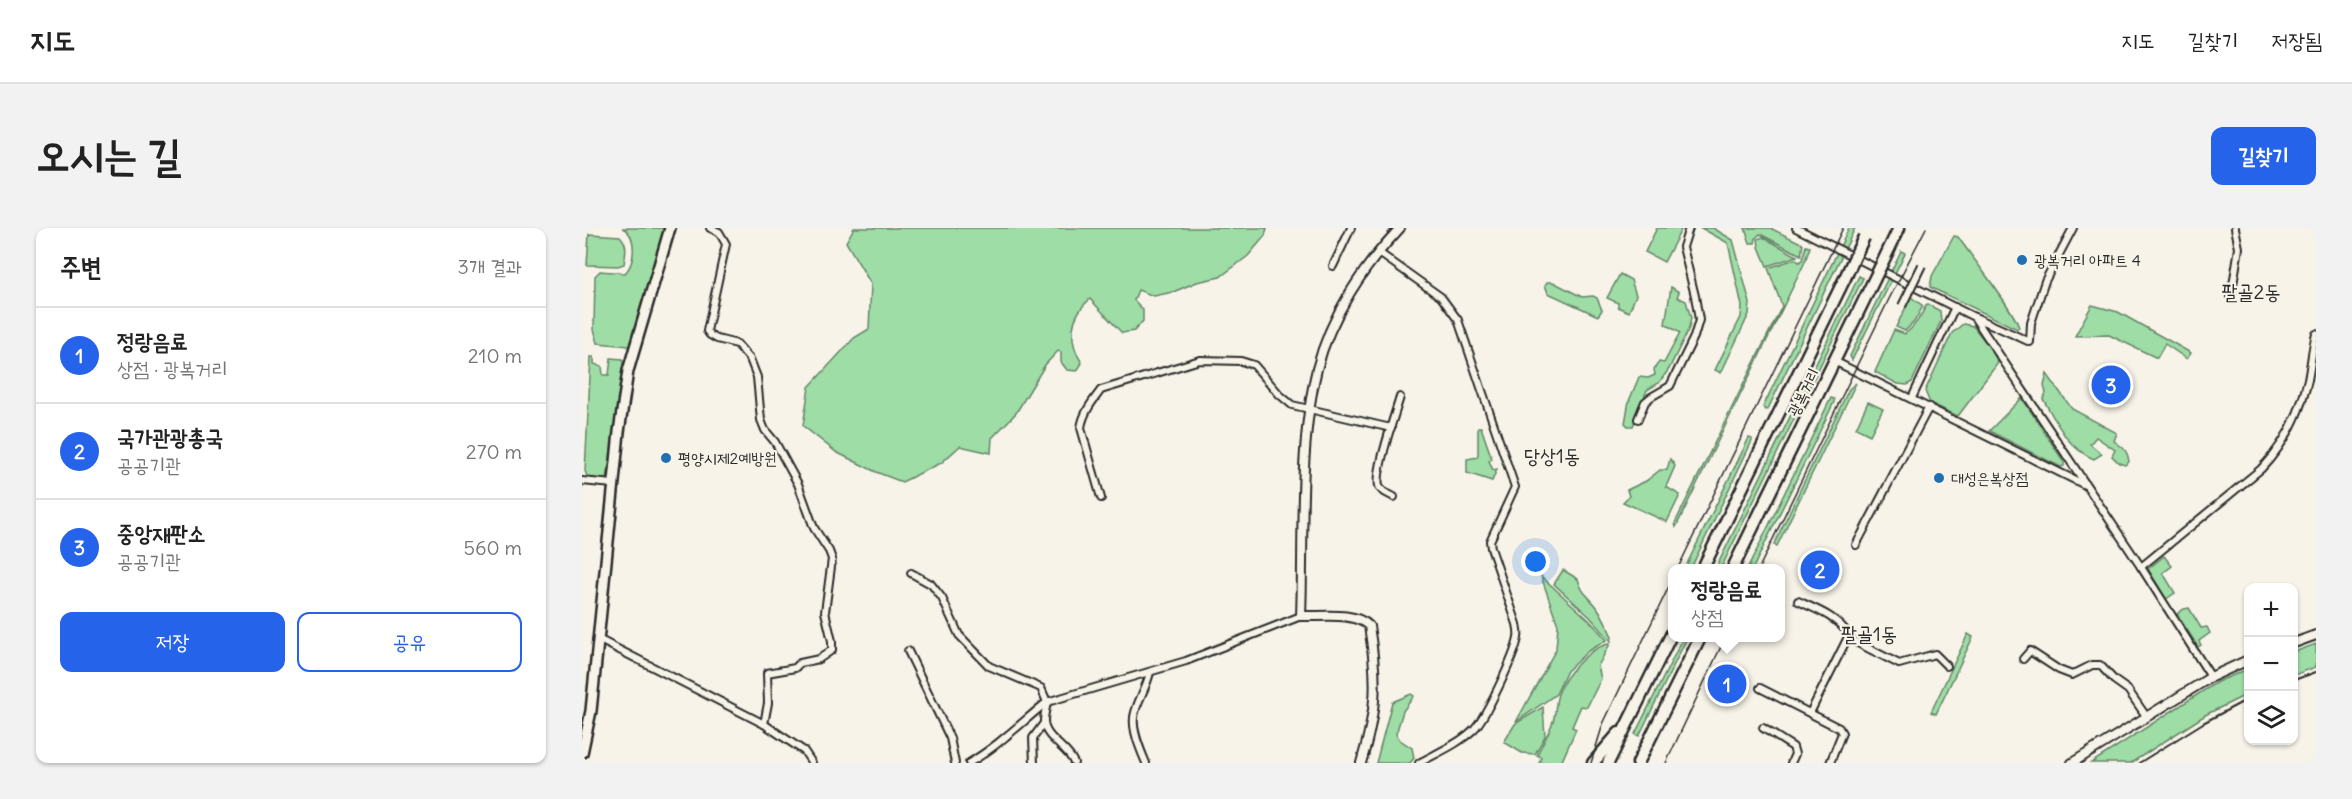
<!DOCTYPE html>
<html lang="ko">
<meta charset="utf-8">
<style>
:root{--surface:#fff;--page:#f2f2f2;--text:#222;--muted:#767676;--line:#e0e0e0;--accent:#2563eb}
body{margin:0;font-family:Delius,"Poor Story",sans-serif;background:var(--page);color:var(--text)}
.controls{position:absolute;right:18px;bottom:18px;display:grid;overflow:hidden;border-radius:12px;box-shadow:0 2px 4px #0004}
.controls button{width:54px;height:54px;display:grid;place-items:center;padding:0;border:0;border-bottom:2px solid var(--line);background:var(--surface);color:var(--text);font:30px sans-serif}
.you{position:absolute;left:954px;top:334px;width:21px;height:21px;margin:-15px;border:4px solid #fff;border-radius:50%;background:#1a73e8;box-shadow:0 0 0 9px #1a73e833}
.badge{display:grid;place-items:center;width:39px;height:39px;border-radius:50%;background:var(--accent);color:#fff;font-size:20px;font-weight:700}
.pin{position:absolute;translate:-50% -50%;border:3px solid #fff;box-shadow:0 2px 6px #0006}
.popup{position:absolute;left:1086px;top:336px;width:117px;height:78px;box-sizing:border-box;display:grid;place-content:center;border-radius:12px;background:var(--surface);filter:drop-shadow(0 2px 4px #0005);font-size:20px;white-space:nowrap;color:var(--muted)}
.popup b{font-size:22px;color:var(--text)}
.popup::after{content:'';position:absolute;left:50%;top:100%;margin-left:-12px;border:12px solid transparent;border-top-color:var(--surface)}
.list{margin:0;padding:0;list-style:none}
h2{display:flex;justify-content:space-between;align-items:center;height:78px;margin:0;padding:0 24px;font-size:26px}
h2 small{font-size:20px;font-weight:400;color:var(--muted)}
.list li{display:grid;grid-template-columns:39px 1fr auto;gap:18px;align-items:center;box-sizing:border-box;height:96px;padding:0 24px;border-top:2px solid var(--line)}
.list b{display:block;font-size:22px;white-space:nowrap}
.list p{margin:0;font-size:20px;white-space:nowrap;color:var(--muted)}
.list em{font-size:20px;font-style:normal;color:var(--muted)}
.actions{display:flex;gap:12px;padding:18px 24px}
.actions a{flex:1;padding:14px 0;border:2px solid var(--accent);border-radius:12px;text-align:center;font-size:21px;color:var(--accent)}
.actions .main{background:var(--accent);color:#fff}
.icon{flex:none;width:33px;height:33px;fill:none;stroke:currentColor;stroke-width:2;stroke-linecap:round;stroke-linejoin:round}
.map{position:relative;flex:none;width:1734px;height:535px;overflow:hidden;border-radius:12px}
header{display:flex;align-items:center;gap:36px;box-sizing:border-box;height:84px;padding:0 30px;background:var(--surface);border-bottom:2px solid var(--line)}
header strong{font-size:28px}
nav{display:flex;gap:33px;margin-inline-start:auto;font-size:21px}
.intro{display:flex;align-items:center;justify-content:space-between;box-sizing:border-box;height:144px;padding:0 36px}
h1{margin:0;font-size:42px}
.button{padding:15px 27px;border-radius:12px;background:var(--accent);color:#fff;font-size:21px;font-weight:700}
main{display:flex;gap:36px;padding:0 36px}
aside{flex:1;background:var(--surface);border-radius:12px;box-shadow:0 2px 4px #0004}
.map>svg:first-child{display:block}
</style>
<header>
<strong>지도</strong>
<nav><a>지도</a><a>길찾기</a><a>저장됨</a></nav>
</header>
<div class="intro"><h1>오시는 길</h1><a class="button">길찾기</a></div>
<main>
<aside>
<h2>주변<small>3개 결과</small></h2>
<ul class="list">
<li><span class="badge">1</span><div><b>정랑음료</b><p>상점 · 광복거리</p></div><em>210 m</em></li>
<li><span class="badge">2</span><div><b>국가관광총국</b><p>공공기관</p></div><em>270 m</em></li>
<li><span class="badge">3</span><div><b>중앙재판소</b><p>공공기관</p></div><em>560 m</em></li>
</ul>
<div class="actions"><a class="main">저장</a><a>공유</a></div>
</aside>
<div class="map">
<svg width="1734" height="535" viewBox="0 0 1734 535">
<rect width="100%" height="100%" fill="#f7f3e8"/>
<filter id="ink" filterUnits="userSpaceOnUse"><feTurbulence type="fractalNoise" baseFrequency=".0167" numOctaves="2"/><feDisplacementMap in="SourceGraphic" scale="12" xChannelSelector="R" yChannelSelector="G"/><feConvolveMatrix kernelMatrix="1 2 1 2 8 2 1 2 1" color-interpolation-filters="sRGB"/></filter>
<g filter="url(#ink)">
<g fill="#9edda5" stroke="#648468" stroke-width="1.5">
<path d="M 40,0 L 82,0 L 47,118 L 16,115 L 12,101 L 13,48 L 18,43 L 43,45 C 54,35 55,6 40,0 Z"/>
<path d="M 272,0 L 685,0 L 683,8 L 666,28 L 638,49 L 615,54 L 591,64 L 572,68 L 556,62 L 552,72 L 561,82 L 561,93 L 552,103 L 540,105 L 508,71 C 487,89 486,113 500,135 L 495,143 L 485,142 L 479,134 L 479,124 L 476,123 L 463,137 L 434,185 L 410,210 L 409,225 L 378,218 L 359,235 L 320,254 L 294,244 L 254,224 L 221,198 L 227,159 L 272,110 L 287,101 L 289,56 L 264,14 Z"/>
<polygon points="1075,0 1100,0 1082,34 1063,24"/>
<polygon points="1119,0 1131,0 1151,12 1168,75 1167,86 1139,145 1133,142 1159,89 1160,78 1146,15"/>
<polygon points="1163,0 1188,0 1221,16 1219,27 1178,6 1174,10 1173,15 1168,15"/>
<polygon points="1267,0 1273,0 1186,181 1183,182 1181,179"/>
<path d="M 7,6 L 38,8 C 46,16 44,25 42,36 L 36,38 L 5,37 Z"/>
<path d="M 1372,8 L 1376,9 C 1387,25 1435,86 1437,100 L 1435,101 L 1348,59 L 1350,48 Z"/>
<polygon points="1181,9 1215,28 1185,38 1177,19 1176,11"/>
<polygon points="1224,18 1228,19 1222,36 1094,299 1093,295 1200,78 1186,40 1213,31 1217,34 1220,32"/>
<polygon points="1319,23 1323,25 1270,132 1268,128"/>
<polygon points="1038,46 1049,52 1054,67 1047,84 1036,79 1036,75 1025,70"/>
<polygon points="1277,48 1281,50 1139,340 1134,340"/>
<polygon points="965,54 971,54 1000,69 1011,68 1015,70 1020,82 1016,88 966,65 963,57"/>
<polygon points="1089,59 1097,64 1095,69 1104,73 1109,90 1107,100 1087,141 1077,155 1065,162 1051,198 1046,198 1043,195 1047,173 1057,149 1066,150 1073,147 1072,141 1077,134 1082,135 1098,105 1083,96"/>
<polygon points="1329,69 1341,78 1332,94 1323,103 1314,99"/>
<path d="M 1345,76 L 1358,83 L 1359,93 L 1330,154 L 1325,157 L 1316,156 L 1293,144 L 1312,102 L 1323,106 C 1334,98 1339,87 1345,76 Z"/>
<polygon points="1510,77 1536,84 1609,125 1605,131 1583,116 1575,130 1527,107 1493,108"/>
<polygon points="1381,96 1391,98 1409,121 1416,135 1376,188 1348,175 1343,163 1370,105"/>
<polygon points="9,129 12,129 12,136 20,138 21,147 27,147 29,130 40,131 41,134 25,252 6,251 3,243"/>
<path d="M 1465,146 L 1490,181 L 1535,205 L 1532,213 C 1541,219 1546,223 1547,234 L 1543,237 L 1537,235 L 1530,228 L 1533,222 L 1514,209 L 1508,216 L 1520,226 L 1512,231 C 1485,220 1475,195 1461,171 L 1464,165 L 1462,158 Z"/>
<polygon points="1274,155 1195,318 1192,316 1267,161"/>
<polygon points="1249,170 1252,171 1252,174 1171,340 1166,340"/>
<polygon points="1440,170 1482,234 1482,238 1479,239 1407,203"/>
<polygon points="1286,174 1301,181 1288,207 1274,200"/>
<polygon points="896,199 899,199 910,231 907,233 911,242 915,241 910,253 885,245 885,231 895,229 896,226"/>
<polygon points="1167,210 1170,211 1170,213 1109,340 1103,340"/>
<polygon points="1088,231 1093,238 1084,259 1098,267 1085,294 1041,274 1047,268 1045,262 1064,253 1078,242 1085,242"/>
<polygon points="1582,328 1590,338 1581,345 1593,365 1584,371 1566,341"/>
<path d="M 981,342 L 996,351 C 1000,366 1006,367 1015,379 C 1021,388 1026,399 1030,409 L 1029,413 L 1008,389 L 972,356 Z"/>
<polygon points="959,348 1007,392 1025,412 1006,423 985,443 974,466 934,494 974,421 976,397"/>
<polygon points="1607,380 1619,400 1625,399 1628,405 1617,413 1619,417 1616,419 1595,386 1602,381"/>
<polygon points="1386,406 1391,409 1354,486 1349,484"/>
<polygon points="1101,410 1105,410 1057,508 1053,506"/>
<path d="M 1028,416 L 1016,438 L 1019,451 L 1005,479 L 999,478 L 990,499 L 994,501 L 979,535 L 957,535 L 959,529 L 955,527 C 960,516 967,505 971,493 C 974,485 973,475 976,466 C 982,448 1008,418 1028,416 Z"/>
<polygon points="1734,416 1734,439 1712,447 1712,424"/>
<polygon points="1666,441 1666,466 1625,486 1549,535 1509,535 1635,454"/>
<polygon points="829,466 832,468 821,483 814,506 818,512 830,520 832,530 828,535 794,535 810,474"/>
<polygon points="961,479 963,508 953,526 940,525 922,514 933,496"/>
</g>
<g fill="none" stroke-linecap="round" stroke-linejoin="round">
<g stroke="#2b2b2b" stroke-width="10">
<g id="minor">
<polyline points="128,0 137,4 144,16 125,103 128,107 135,111 155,116 168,131 175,149 179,192 183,202 193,214 216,256 232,300 247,323 250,331 243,384 250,413 250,422 237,431 218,435 213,440 185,445 186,475 182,496"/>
<polyline points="1214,0 1392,89 1559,339 1629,449"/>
<path d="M 796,24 L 859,69 L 876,92 L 933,259 L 908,313 L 909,320 L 935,396 C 936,401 937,405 936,410 C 933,427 904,489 892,501 C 877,516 855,525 837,535"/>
<polyline points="751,38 769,0"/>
<polyline points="1649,69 1657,20 1653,0"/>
<polyline points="1393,89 1448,114 1449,95 1463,53 1491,0"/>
<polyline points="1252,133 1503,257"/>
<polyline points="1330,170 1373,79"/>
<polyline points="1056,191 1063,174 1069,169 1088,158 1112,109 1117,92 1113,68 1101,19 1107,0"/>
<polyline points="0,253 31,256"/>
<path d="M 812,269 C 807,266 799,264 797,258 C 793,243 813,186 818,169"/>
<path d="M 519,270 L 499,200 C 501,185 510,174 519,162 L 618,132 L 659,133 L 672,137 L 698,167 L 710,177 L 809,200"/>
<polyline points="1274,317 1347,179"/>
<path d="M 1559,339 L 1679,241 C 1703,216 1718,186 1726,152 C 1729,137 1730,121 1734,106"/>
<path d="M 329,345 L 349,356 L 360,370 L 377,407 L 407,438 L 459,460 L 465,474 C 439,495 416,518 387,535"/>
<path d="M 1216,373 C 1236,382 1255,389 1267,407 L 1228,485"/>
<polyline points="1266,410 1317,436 1353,426 1365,438"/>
<polyline points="16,411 182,496 222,523 230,535"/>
<polyline points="326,423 368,510 373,535"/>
<polyline points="1441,431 1448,423 1477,442 1490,447 1510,437 1518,437 1532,452 1546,462 1564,488"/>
<polyline points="1178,460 1257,500 1260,505 1248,535"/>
<polyline points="1181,500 1211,519 1213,526 1209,535"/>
<polyline points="452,535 451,510 462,495"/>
<path d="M 492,535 C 486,519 462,511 462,493 C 462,487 464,480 465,474 L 604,433 L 719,388"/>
<path d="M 564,535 C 559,523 550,503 552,489 C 554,474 565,460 568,444"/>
</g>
</g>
<g stroke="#2b2b2b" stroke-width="12">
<g id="tertiary">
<polyline points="1712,415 1734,407"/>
<path d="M 779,535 C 795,482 796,453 787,398 C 772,383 739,389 719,388 C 722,309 716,218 735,141 C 748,89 781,39 818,0"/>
<polyline points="1490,535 1629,449 1666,432"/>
</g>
</g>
<g stroke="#2b2b2b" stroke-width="14">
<polyline id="secondary" points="0,525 9,483 37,204 46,143 88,0"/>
</g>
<g stroke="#2b2b2b" stroke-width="15">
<g id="trunk">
<polyline points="1307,21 1317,0"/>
<polyline points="1121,340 1263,50"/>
<polyline points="1151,340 1287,62"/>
<polyline points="1011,535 1037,505"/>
<polyline points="1026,535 1091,403"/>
<polyline points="1056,535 1118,410"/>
</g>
</g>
<use href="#minor" stroke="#f7f3e8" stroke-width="6"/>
<use href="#tertiary" stroke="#f7f3e8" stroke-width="8"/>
<use href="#secondary" stroke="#f7f3e8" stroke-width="9"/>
<use href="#trunk" stroke="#f7f3e8" stroke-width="10"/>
<g stroke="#2b2b2b" stroke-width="1.5">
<polyline points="1096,340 1261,0"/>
<polyline points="1177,340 1307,71 1344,0"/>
<polyline points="1009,535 1021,496 1091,350"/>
<polyline points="1084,535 1143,410"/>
</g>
<g stroke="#2b2b2b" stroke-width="2">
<polyline points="1712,452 1734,444"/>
<polyline points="1557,535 1621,495 1666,471"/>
</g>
<g stroke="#2b2b2b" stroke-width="10" stroke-linecap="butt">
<polyline id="minor-bridge" points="1320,78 1340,37"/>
</g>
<g stroke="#2b2b2b" stroke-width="15" stroke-linecap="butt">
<g id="trunk-bridge">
<polyline points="1263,50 1282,9"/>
<polyline points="1287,62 1307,21"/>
</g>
</g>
<use href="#minor-bridge" stroke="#f7f3e8" stroke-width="6"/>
<use href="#trunk-bridge" stroke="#f7f3e8" stroke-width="10"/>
</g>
</g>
<g fill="#1f6fb2" stroke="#f7f3e8" stroke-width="2">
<circle cx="1440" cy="32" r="6"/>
<circle cx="84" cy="230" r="6"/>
<circle cx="1357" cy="250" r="6"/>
</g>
<g text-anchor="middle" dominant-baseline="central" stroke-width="4.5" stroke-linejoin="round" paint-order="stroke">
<g font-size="16" fill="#2b2b2b" stroke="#f7f3e8" text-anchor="start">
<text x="1452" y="32">광복거리 아파트 4</text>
<text x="96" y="230">평양시제2예방원</text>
<text x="1369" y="250">대성은복상점</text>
</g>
<g font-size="16" fill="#2b2b2b" stroke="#f7f3e8">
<text transform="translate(1221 164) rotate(-64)">광복거리</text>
</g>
<g font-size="20" fill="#2b2b2b" stroke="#f7f3e8">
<text x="1669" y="63">팔골2동</text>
<text x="970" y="227">당상1동</text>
<text x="1287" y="405">팔골1동</text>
</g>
</g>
</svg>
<div class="controls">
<button>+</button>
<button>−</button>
<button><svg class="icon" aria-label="layers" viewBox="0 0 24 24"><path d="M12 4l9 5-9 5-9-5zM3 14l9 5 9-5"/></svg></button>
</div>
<div class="you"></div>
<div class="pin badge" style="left:1145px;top:456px">1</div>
<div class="popup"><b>정랑음료</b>상점</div>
<div class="pin badge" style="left:1238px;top:342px">2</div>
<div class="pin badge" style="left:1529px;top:157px">3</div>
</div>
</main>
